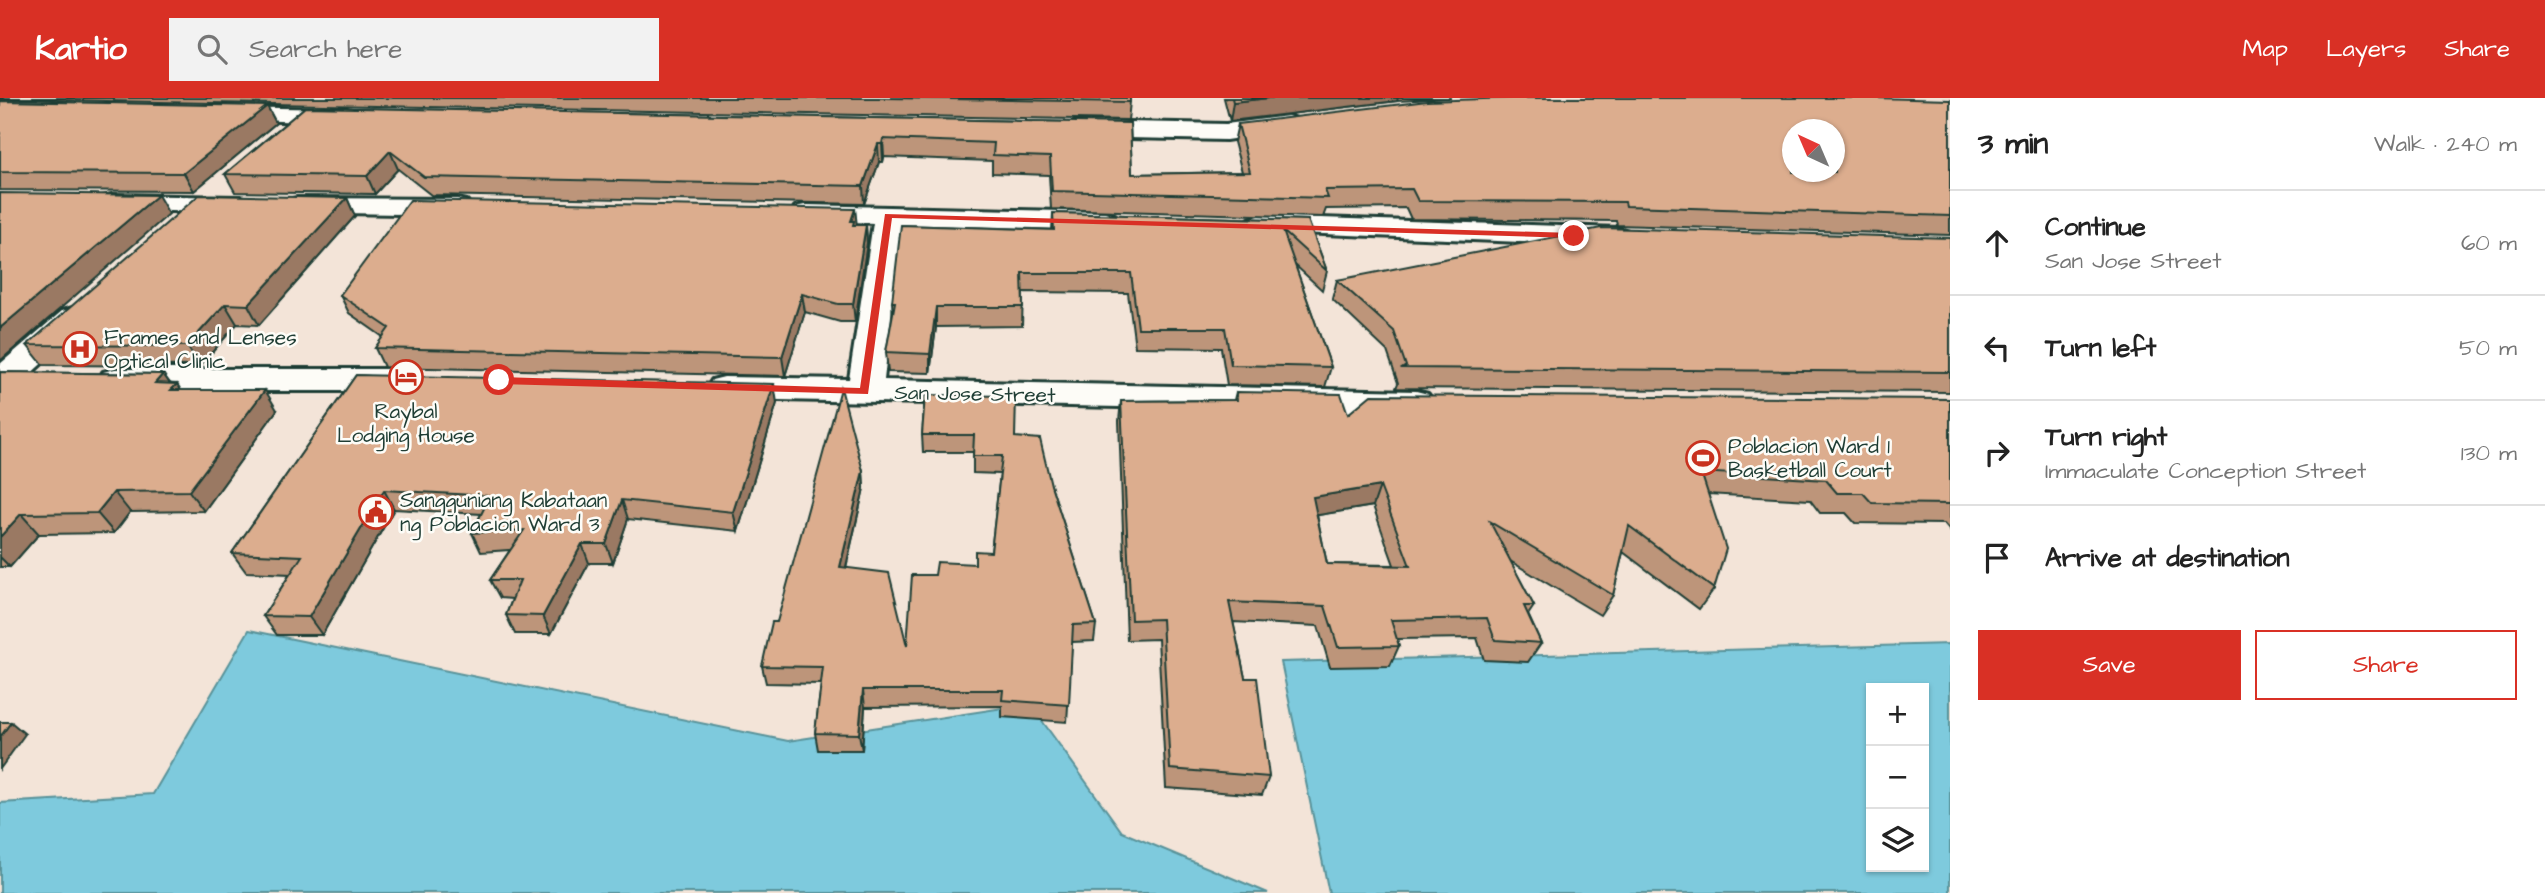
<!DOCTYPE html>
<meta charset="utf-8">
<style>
:root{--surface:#fff;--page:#f2f2f2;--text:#222;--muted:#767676;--line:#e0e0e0;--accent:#d93025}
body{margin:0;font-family:"Architects Daughter",sans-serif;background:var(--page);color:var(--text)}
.controls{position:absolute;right:21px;bottom:21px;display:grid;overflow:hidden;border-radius:0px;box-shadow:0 2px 5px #0004}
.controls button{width:63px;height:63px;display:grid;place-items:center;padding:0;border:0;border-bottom:2px solid var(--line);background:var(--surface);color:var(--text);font:35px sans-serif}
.compass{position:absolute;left:1782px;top:21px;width:63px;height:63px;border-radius:50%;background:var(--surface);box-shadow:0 2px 5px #0004;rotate:316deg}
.stop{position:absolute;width:21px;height:21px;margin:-16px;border:5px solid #d93025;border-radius:50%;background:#fff}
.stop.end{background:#d93025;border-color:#fff;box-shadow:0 2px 7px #0008}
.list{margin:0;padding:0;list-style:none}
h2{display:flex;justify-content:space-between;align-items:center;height:91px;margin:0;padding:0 28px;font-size:30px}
h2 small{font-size:23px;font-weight:400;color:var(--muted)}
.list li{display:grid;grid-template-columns:46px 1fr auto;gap:21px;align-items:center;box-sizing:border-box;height:105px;padding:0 28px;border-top:2px solid var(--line)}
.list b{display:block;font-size:26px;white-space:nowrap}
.list p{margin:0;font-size:23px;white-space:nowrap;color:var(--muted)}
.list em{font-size:23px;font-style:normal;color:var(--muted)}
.actions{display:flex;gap:14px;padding:21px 28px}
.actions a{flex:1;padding:16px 0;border:2px solid var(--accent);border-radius:0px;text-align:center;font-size:24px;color:var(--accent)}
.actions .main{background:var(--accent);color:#fff}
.icon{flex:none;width:38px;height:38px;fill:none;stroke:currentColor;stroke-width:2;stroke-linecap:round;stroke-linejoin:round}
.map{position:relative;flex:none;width:1950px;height:795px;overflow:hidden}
header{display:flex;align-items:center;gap:42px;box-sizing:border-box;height:98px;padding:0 35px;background:var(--accent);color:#fff}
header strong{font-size:33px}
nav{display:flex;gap:38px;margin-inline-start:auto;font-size:24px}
.search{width:490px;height:63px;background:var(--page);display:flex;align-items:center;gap:18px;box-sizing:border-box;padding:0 24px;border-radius:0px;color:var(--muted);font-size:26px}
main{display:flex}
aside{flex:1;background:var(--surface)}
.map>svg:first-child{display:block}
</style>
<header>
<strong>Kartio</strong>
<div class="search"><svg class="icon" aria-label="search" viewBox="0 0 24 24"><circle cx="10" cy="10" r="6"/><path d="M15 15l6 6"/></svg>Search here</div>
<nav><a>Map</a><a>Layers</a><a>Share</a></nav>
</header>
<main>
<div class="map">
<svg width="1950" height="795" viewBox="0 0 1950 795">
<rect width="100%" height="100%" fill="#f3e4d8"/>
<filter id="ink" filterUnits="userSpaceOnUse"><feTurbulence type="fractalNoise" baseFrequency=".0143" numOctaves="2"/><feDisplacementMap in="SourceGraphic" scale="14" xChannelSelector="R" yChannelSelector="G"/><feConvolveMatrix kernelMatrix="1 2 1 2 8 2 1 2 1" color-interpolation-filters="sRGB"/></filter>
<g filter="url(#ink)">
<g fill="#7ecadd" stroke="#589299" stroke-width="2" fill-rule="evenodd">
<polygon points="249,532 788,643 1030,606 1122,734 1268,795 0,795 0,705 153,696"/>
<path d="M 1950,546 L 1950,795 L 1329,795 L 1281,564 ZM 1871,590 L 1924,590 L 1924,769 L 1871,769 Z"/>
</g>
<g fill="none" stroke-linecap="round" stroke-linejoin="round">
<g stroke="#1f3d34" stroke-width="6">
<g id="minor">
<polygon points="218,9 347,11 356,13 359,18 356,23 347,25 209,21 206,16 209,11"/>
<polygon points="1288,18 1297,21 1301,26 1297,31 1226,42 1079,39 1070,36 1066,31 1070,26 1079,23 1226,26"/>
<polygon points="112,97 240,99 250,101 254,107 250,113 240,115 102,111 98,105 102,99"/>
<polygon points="297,100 457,101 467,103 471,109 467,115 457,117 287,114 283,108 287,102"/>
<polygon points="805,107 1105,114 1115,117 1119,123 1115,129 1105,132 901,126 884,282 1416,293 1428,296 1434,304 1428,312 1416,315 724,301 712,298 707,290 712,282 724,279 849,281 873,125 795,121 791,115 795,109"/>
<polygon points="1259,118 1619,130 1629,133 1634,139 1629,145 1619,148 1249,133 1245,127 1249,121"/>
<polygon points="73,210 84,213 89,220 84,227 16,289 0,291 0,266 62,213"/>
<polygon points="115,271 405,271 417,274 422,282 417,290 405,293 115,293 103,290 98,282 103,274"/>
</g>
</g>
<use href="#minor" fill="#fdfcf7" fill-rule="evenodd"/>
</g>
<g fill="#bd957a" stroke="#1f3d34" stroke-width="2" fill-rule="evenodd">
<polygon points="0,0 1130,0 1130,4 1128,22 0,1"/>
<polygon points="1224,0 1451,0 1397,3 1230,23"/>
<polygon points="1950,2 1950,137 1617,127 1616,123 1411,121 1406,110 1326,111 1323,119 1051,111 1049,77 992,75 992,63 884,59 883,64 879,64 864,106 431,97 398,71 375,96 235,94 225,76 305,9 1130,25 1132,76 1242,74 1234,44 1238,26"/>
<polygon points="0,3 267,8 276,25 194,93 0,92"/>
<polygon points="347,100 355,118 259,227 237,226 200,268 43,267 27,247"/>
<polygon points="855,111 856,127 866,127 867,145 855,224 840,224 805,214 785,278 384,269 375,250 383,239 349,215 340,197"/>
<polygon points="1053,115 1308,122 1327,173 1322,192 1295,167 1331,269 1325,289 1227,287 1221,250 1135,249 1128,195 1023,194 1022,228 936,229 930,275 888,274 886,254 893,218 892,204 1052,132"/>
<polygon points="1950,140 1950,294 1396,290 1398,285 1387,253 1332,201 1337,182"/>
<polygon points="0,274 163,276 170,285 181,292 277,312 204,413 130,414 114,435 39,436 10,469 0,469"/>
<polygon points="356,277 777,305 738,433 628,421 613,465 589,465 551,536 515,536 506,517 512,501 500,500 490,482 510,452 481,454 472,435 481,416 394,411 322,537 277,537 263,518 290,476 246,474 232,455"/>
<path d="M 1236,294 L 1348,316 L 1950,302 L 1950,433 L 1944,426 L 1855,425 L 1846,415 L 1820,415 L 1810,402 L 1708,396 L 1714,491 L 1699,511 L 1623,454 L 1613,497 L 1600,517 L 1510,463 L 1534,508 L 1528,517 L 1541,545 L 1528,564 L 1484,562 L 1477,540 L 1397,541 L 1399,548 L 1390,568 L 1330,569 L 1318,528 L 1233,524 L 1245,580 L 1269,679 L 1262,697 L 1166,690 L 1158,541 L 1127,542 L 1119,323 L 1121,303 L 1234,302 ZM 1373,408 L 1394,467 L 1327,466 L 1317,417 Z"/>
<polygon points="925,297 1015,339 1051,387 1096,526 1094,543 1072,544 1067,624 1002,619 1002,608 865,609 862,652 818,652 815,635 821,586 766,585 762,568 777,524 863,373 864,390 846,470 907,548 935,477 975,466 991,454 1000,376 973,375 973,354 923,354 922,337"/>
</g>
<g fill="#9a7963" stroke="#1f3d34" stroke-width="2">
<polygon points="1269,0 1398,0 1397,3 1230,23 1233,4"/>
<polygon points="267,8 276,25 194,93 184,75"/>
<polygon points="883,41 884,59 883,64 882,46"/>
<polygon points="878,46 879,64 864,106 863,88"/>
<polygon points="390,53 398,71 375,96 367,78"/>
<polygon points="158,97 169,116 0,263 0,230"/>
<polygon points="347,100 355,118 259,227 248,207"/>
<polygon points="855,111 857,128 855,141 851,123"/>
<polygon points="866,127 867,145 855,224 853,206"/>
<polygon points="802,196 805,214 785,278 782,259"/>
<polygon points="225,206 237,226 200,268 187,248"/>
<polygon points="936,209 936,229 930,275 930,256"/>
<polygon points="163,276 173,290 177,286 190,305 155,285"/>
<polygon points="774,286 777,305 738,433 733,414"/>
<polygon points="265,292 277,312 204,413 189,393"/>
<polygon points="863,373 864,390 842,486 840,469"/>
<polygon points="1380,388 1373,408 1307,419 1313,399"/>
<polygon points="384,392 394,411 322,537 309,519"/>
<polygon points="114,394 130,414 114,435 97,415"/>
<polygon points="622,402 628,421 613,465 606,446"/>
<polygon points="21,416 39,436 10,469 0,459 0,439"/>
<polygon points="582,446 589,465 551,536 543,518"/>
<polygon points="863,592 865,609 862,652 859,636"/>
<polygon points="11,624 25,636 0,671 0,639"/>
</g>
<g fill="#dcad8e" stroke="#1f3d34" stroke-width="2" fill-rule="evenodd">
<polygon points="885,0 1130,0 1130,4"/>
<polygon points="1232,0 1269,0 1233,4"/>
<path d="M 1512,0 L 1874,0 L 1950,2 L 1950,118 L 1626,108 L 1625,104 L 1418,103 L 1412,91 L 1325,92 L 1328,100 L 1052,93 L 1050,59 L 993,57 L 994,45 L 883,41 L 882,46 L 878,46 L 863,88 L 424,79 L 390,53 L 367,78 L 225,76 L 305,9 L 1130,25 L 1132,76 L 1250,74 L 1238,26 L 1427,3 ZM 1793,32 L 1835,32 L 1835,74 L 1793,74 Z"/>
<polygon points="0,3 267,8 184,75 0,74"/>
<polygon points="0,95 158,97 0,230"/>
<polygon points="199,97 347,100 248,207 225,206 187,248 27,247"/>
<polygon points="410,102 855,111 851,123 854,123 853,127 866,127 853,206 838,206 802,196 782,259 375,250 389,230 340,197"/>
<polygon points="1053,115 1308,122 1327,173 1283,133 1331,269 1231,267 1225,230 1138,230 1131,175 1022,175 1023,209 936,209 930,256 886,254 895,204 892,204 901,127 1054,132"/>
<polygon points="1601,130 1950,140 1950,274 1403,270 1406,268 1394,233 1337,182"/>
<polygon points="0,274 163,276 155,285 177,286 171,292 265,292 189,393 114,394 97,415 21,416 0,439"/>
<polygon points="356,277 774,286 733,414 622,402 606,446 582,446 543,518 506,517 520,482 490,482 524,432 472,435 490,398 384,392 309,519 263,518 302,458 232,455"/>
<polygon points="841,290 863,373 840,469 889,475 907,548 912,477 935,477 937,464 975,466 975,453 991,454 1002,358 973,358 974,337 922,337 925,297 1016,298 1015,339 1040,341 1051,387 1096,526 1073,527 1069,607 1002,602 1003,592 863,592 859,636 815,635 823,569 762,568 772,524 777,524"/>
<path d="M 1236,294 L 1341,296 L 1348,316 L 1371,297 L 1950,301 L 1950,406 L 1872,405 L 1863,395 L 1837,395 L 1826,382 L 1701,374 L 1726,451 L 1714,491 L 1629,428 L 1613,497 L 1490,424 L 1534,508 L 1524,508 L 1541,545 L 1495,542 L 1487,520 L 1391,522 L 1399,548 L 1338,549 L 1325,508 L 1229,504 L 1245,580 L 1257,580 L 1269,679 L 1170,671 L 1162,521 L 1131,522 L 1121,303 L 1237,302 ZM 1380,388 L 1410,468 L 1327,466 L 1313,399 Z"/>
<polygon points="0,624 11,624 0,639"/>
</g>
</g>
<polygon fill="#d93025" points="885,116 1574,135 1578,138 1574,140 892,120 868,296 499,286 494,282 499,279 860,290"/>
<defs>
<g id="hospital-ring" transform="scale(1.75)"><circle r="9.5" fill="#fdfcf7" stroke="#c8321e" stroke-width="1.5"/><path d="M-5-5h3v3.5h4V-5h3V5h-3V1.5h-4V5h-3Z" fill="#c8321e"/></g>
<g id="hotel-ring" transform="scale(1.75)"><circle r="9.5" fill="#fdfcf7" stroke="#c8321e" stroke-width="1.5"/><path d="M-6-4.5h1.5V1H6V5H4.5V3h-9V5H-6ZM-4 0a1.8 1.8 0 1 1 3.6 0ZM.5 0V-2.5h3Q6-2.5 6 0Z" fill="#c8321e"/></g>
<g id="stadium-ring" transform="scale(1.75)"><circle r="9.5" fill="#fdfcf7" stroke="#c8321e" stroke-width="1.5"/><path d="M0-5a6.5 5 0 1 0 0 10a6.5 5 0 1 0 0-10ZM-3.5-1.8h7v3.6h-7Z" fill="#c8321e"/></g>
<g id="civic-ring" transform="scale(1.75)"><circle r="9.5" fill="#fdfcf7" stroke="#c8321e" stroke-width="1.5"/><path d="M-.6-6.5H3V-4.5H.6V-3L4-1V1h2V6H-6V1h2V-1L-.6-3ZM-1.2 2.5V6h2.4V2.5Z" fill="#c8321e"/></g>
</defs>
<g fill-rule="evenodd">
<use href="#hospital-ring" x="80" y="251"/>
<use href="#hotel-ring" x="406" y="279"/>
<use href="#stadium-ring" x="1703" y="360"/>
<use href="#civic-ring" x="376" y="414"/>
</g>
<g text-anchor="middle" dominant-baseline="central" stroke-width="5" stroke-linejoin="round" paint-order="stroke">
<g font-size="21" fill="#1f3d34" stroke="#fdfcf7" text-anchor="start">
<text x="104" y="239">Frames and Lenses<tspan x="104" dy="24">Optical Clinic</tspan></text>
<text x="406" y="313" text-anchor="middle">Raybal<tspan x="406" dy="24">Lodging House</tspan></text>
<text x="1728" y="348">Poblacion Ward 1<tspan x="1728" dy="24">Basketball Court</tspan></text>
<text x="400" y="402">Sangguniang Kabataan<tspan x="400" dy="24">ng Poblacion Ward 3</tspan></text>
</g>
<g font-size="21" fill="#1f3d34" stroke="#fdfcf7">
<text transform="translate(975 296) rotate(1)">San Jose Street</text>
</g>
</g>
</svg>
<div class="controls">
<button>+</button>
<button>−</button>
<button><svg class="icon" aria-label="layers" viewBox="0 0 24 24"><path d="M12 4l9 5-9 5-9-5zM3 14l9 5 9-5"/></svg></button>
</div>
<svg class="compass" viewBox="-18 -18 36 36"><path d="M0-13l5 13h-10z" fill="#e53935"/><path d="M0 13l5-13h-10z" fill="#767676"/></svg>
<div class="stop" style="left:499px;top:282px"></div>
<div class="stop end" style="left:1574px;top:138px"></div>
</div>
<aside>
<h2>3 min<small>Walk · 240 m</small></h2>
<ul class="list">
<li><svg class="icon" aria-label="ahead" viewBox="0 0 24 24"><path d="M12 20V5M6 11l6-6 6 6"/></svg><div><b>Continue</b><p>San Jose Street</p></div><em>60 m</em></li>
<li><svg class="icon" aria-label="left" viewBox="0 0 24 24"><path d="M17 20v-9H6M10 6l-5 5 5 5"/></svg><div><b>Turn left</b></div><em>50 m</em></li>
<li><svg class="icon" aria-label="right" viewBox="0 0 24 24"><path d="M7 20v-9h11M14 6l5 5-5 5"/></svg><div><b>Turn right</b><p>Immaculate Conception Street</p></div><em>130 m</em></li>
<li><svg class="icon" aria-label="arrive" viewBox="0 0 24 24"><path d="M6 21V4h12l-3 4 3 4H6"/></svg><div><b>Arrive at destination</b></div></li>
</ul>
<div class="actions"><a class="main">Save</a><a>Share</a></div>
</aside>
</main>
